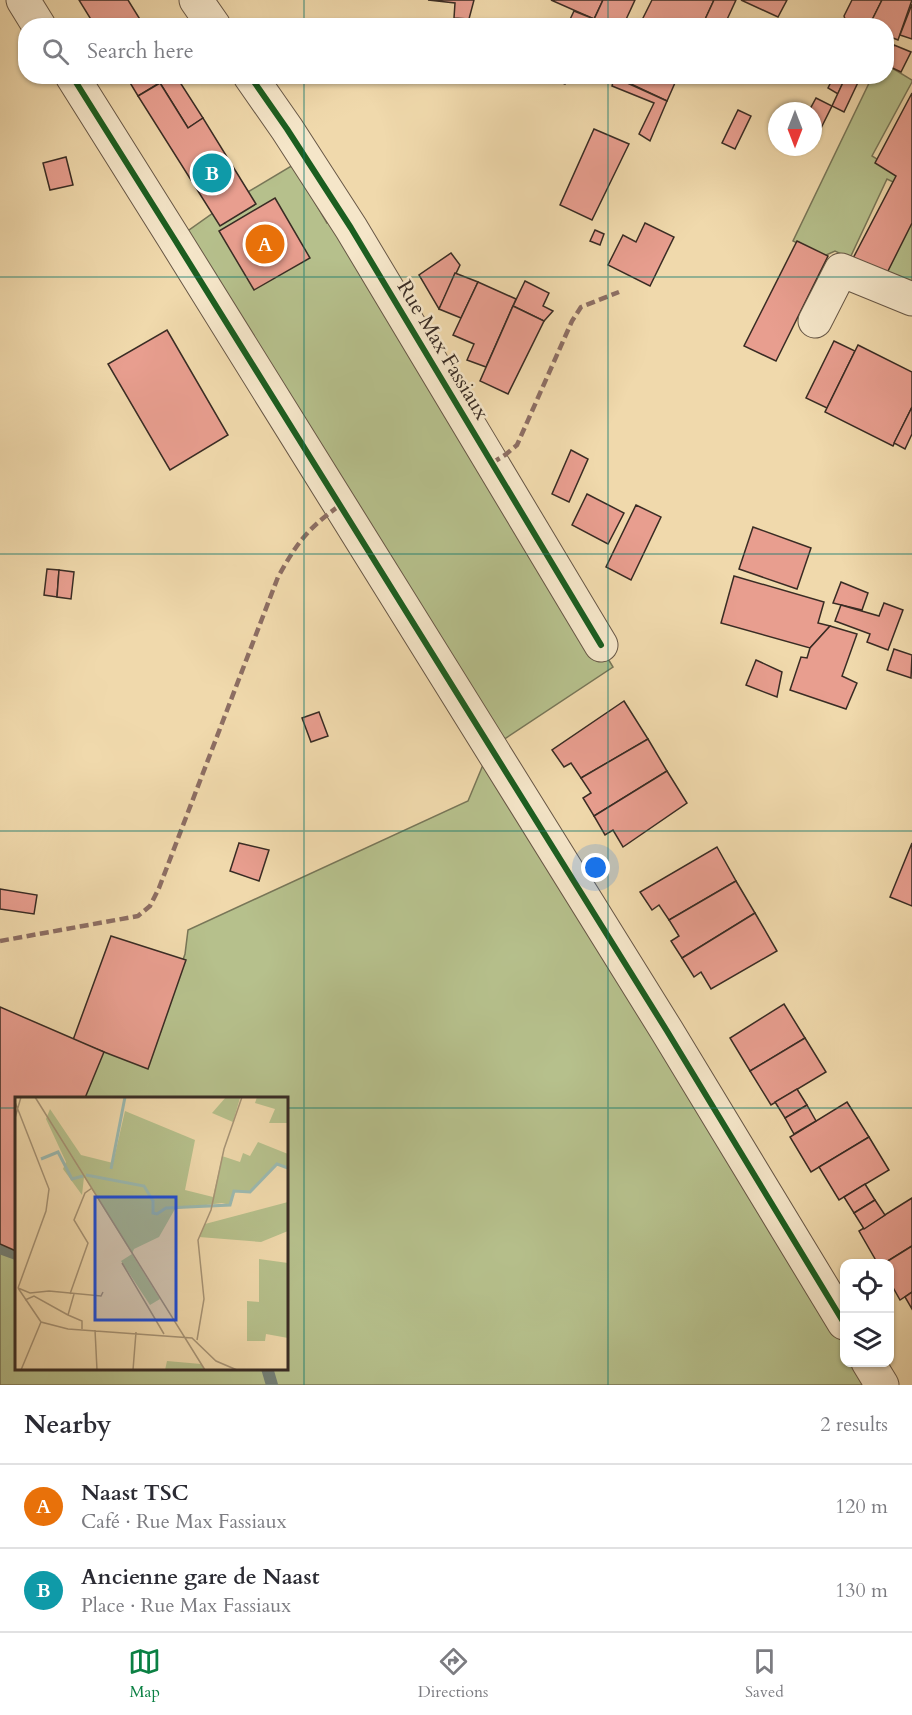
<!DOCTYPE html>
<meta charset="utf-8">
<style>
:root{--surface:#fff;--page:#f7f7f7;--text:#2b2b33;--muted:#7c7c81;--line:#e1e1e2;--accent:#0b8043}
body{margin:0;font-family:Cardo,serif;background:var(--page);color:var(--text)}
.controls{position:absolute;right:18px;bottom:18px;display:grid;overflow:hidden;border-radius:12px;box-shadow:0 2px 4px #0004}
.controls button{width:54px;height:54px;display:grid;place-items:center;padding:0;border:0;border-bottom:2px solid var(--line);background:var(--surface);color:var(--text);font:30px sans-serif}
.compass{position:absolute;left:768px;top:102px;width:54px;height:54px;border-radius:50%;background:var(--surface);box-shadow:0 2px 4px #0004;rotate:180deg}
.you{position:absolute;left:596px;top:868px;width:21px;height:21px;margin:-15px;border:4px solid #fff;border-radius:50%;background:#1a73e8;box-shadow:0 0 0 9px #1a73e833}
.badge{display:grid;place-items:center;width:39px;height:39px;border-radius:50%;background:var(--accent);color:#fff;font-size:20px;font-weight:700}
.pin{position:absolute;translate:-50% -50%;border:3px solid #fff;box-shadow:0 2px 6px #0006}
.list{margin:0;padding:0;list-style:none}
h2{display:flex;justify-content:space-between;align-items:center;height:78px;margin:0;padding:0 24px;font-size:26px}
h2 small{font-size:20px;font-weight:400;color:var(--muted)}
.list li{display:grid;grid-template-columns:39px 1fr auto;gap:18px;align-items:center;box-sizing:border-box;height:84px;padding:0 24px;border-top:2px solid var(--line)}
.list b{display:block;font-size:22px;white-space:nowrap}
.list p{margin:0;font-size:20px;white-space:nowrap;color:var(--muted)}
.list em{font-size:20px;font-style:normal;color:var(--muted)}
.icon{flex:none;width:33px;height:33px;fill:none;stroke:currentColor;stroke-width:2;stroke-linecap:round;stroke-linejoin:round}
.map{position:relative;flex:none;width:912px;height:1385px;overflow:hidden}
.search{position:absolute;background:var(--surface);box-shadow:0 2px 4px #0004;left:18px;right:18px;top:18px;height:66px;display:flex;align-items:center;gap:15px;box-sizing:border-box;padding:0 21px;border-radius:24px;color:var(--muted);font-size:22px}
.sheet{height:246px;background:var(--surface)}
nav{display:flex;justify-content:space-around;align-items:center;box-sizing:border-box;height:84px;border-top:2px solid var(--line);background:var(--surface);font-size:16px;color:var(--muted)}
nav a{display:grid;justify-items:center;gap:3px}
nav .on{color:var(--accent)}
.map>svg:first-child{display:block}
</style>
<div class="map">
<svg width="912" height="1385" viewBox="0 0 912 1385">
<rect width="100%" height="100%" fill="#f0d9ac"/>
<filter id="stains"><feTurbulence type="fractalNoise" baseFrequency=".00333" numOctaves="4"/><feColorMatrix values="0 0 0 0 .2 0 0 0 0 .09 0 0 0 0 .02 0 0 0 .5 -.17"/></filter>
<radialGradient id="worn" r=".72"><stop offset=".6" stop-color="#630" stop-opacity="0"/><stop offset="1" stop-color="#630" stop-opacity=".3"/></radialGradient>
<g fill="#b6c08c" stroke="#787658" stroke-width="1.5">
<polygon points="887,65 912,80 912,82 872,156 893,169 912,191 887,179 850,258 835,251 824,256 793,241 872,77 886,76"/>
<polygon points="293,165 327,223 343,217 613,667 491,748 844,1320 844,1362 870,1363 884,1385 0,1385 0,1248 11,1252 16,1237 16,1368 286,1368 286,1098 76,1098 98,1049 148,1060 185,954 188,930 468,801 490,748 175,240 216,211"/>
<polygon points="912,213 912,287 883,274"/>
</g>
<g fill="none" stroke-linecap="round" stroke-linejoin="round">
<g stroke="#748178" stroke-width="12">
<polyline points="0,1248 16,1254"/>
<polyline points="267,1368 272,1385"/>
</g>
</g>
<g fill="#e89e8f" stroke="#392c24" stroke-width="1.5">
<polygon points="79,0 128,0 141,21 133,26 95,26"/>
<polygon points="428,0 474,0 469,19 454,18 455,3"/>
<polygon points="551,0 603,0 594,19"/>
<polygon points="603,0 635,0 623,26 591,26"/>
<polygon points="652,0 714,0 702,26 639,26"/>
<polygon points="714,0 736,0 724,26 702,26"/>
<polygon points="741,0 787,0 778,17"/>
<polygon points="852,0 882,0 869,26 848,26 850,21 845,19 844,16"/>
<polygon points="882,0 912,0 898,40 888,36 886,39 886,26 869,26"/>
<polygon points="912,4 912,39 900,35"/>
<polygon points="574,11 594,19 591,26 567,26"/>
<polygon points="894,45 911,52 901,72 886,65"/>
<polygon points="126,76 171,76 138,96"/>
<polygon points="171,76 176,76 203,118 188,128 160,83"/>
<polygon points="545,76 569,76 565,84"/>
<polygon points="614,76 678,76 667,101"/>
<polygon points="834,76 846,76 838,94 828,88"/>
<polygon points="846,76 861,76 844,112 832,106"/>
<polygon points="614,77 667,101 650,141 639,134 654,103 612,86"/>
<polygon points="160,83 188,128 203,118 256,204 220,226 138,96"/>
<polygon points="912,93 912,223 884,279 850,264 896,176 875,163"/>
<polygon points="816,98 832,106 820,130 813,127 813,111 809,111"/>
<polygon points="738,110 751,116 735,149 722,143"/>
<polygon points="594,129 629,144 592,220 560,205"/>
<polygon points="66,157 73,185 50,190 43,163"/>
<polygon points="275,198 310,258 254,290 219,231"/>
<polygon points="645,223 674,237 650,286 608,265 623,235 636,242"/>
<polygon points="595,230 604,234 600,245 590,241"/>
<polygon points="797,241 828,256 776,361 744,346"/>
<polygon points="451,253 460,265 439,309 419,275"/>
<polygon points="455,273 478,282 461,318 439,309"/>
<polygon points="525,281 549,293 543,306 553,311 544,321 513,306"/>
<polygon points="478,282 516,299 486,367 467,360 474,344 453,335"/>
<polygon points="513,306 544,321 508,394 480,381"/>
<polygon points="167,330 228,435 170,470 108,364"/>
<polygon points="834,341 855,351 827,408 806,398"/>
<polygon points="858,345 912,372 912,407 893,446 825,412"/>
<polygon points="912,407 912,434 905,449 894,443"/>
<polygon points="571,450 588,459 569,502 552,494"/>
<polygon points="587,494 624,513 608,544 572,525"/>
<polygon points="636,505 661,517 631,580 606,567"/>
<polygon points="753,527 811,548 797,589 739,569"/>
<polygon points="47,569 59,570 57,597 44,595"/>
<polygon points="59,570 74,572 71,599 57,597"/>
<polygon points="734,576 824,602 818,623 830,626 810,648 721,623"/>
<polygon points="841,582 868,593 862,610 833,603"/>
<polygon points="884,603 903,610 888,650 867,642 870,634 835,621 841,605 879,616"/>
<polygon points="830,626 857,634 842,676 857,683 846,709 790,690 801,657 807,658 810,648"/>
<polygon points="894,649 912,655 911,678 887,670"/>
<polygon points="756,660 782,672 777,697 746,685"/>
<polygon points="624,701 648,739 581,778 571,763 564,767 552,750"/>
<polygon points="319,712 328,736 311,742 302,718"/>
<polygon points="648,739 667,771 594,816 583,798 591,793 581,778"/>
<polygon points="667,771 687,803 623,847 613,830 605,835 594,816"/>
<polygon points="239,843 269,850 259,881 230,871"/>
<polygon points="912,843 912,906 890,897"/>
<polygon points="717,847 736,881 669,920 659,905 652,910 640,892"/>
<polygon points="736,881 755,913 682,958 671,941 679,936 669,920"/>
<polygon points="0,889 37,895 34,914 0,909"/>
<polygon points="755,913 777,951 711,989 701,972 694,977 682,958"/>
<polygon points="111,936 186,960 148,1069 73,1040"/>
<polygon points="784,1004 805,1038 750,1071 730,1038"/>
<polygon points="0,1007 104,1052 85,1098 16,1098 16,1251 0,1244"/>
<polygon points="805,1038 826,1072 771,1105 750,1071"/>
<polygon points="797,1089 807,1105 785,1118 775,1102"/>
<polygon points="847,1102 869,1137 811,1172 790,1137"/>
<polygon points="807,1105 816,1121 794,1134 785,1118"/>
<polygon points="869,1137 889,1170 839,1200 819,1167"/>
<polygon points="865,1184 875,1200 854,1213 844,1197"/>
<polygon points="912,1198 912,1246 883,1264 878,1264 859,1231"/>
<polygon points="875,1200 885,1215 864,1229 854,1213"/>
<polygon points="912,1246 912,1292 900,1300 890,1282 890,1264 883,1264"/>
<polygon points="912,1292 912,1309 905,1297"/>
</g>
<g fill="none" stroke-linecap="round" stroke-linejoin="round">
<g stroke="#675746" stroke-width="35">
<g id="street">
<polyline points="23,0 39,26"/>
<polyline points="196,0 214,26"/>
<polyline points="72,76 175,240 667,1031 844,1323"/>
<polyline points="250,76 287,129 351,228 601,645"/>
<polyline points="815,321 841,270 912,299"/>
<polyline points="868,1362 882,1385"/>
</g>
</g>
<use href="#street" stroke="#f5e6c9" stroke-width="33"/>
<g stroke="#8d6e63" stroke-width="4.5" stroke-dasharray="9 4.5" stroke-linecap="butt">
<polyline points="492,463 505,455 517,445 572,321 581,307 619,292"/>
<path d="M 0,941 L 138,916 L 150,906 L 159,888 L 278,577 C 297,543 307,529 339,506"/>
</g>
<g stroke="#f5e6c9" stroke-width="10">
<g id="cycleway">
<polyline points="72,76 175,240 667,1031 844,1323"/>
<polyline points="250,76 287,129 351,228 601,645"/>
</g>
</g>
<use href="#cycleway" stroke="#1b5e20" stroke-width="6"/>
</g>
<path fill="none" stroke="#0f766e" stroke-width="1.5" stroke-opacity="0.55" d="M 304,0 L 304,26M 608,0 L 608,26M 304,76 L 304,1385M 608,76 L 608,1385M 0,277 L 912,277M 0,554 L 912,554M 0,831 L 912,831M 0,1108 L 16,1108M 286,1108 L 912,1108"/>
<g text-anchor="middle" dominant-baseline="central" stroke-width="5" stroke-linejoin="round" paint-order="stroke">
<g font-size="21" fill="#392c24" stroke="#f5e6c9">
<text transform="translate(443 350) rotate(59)">Rue Max Fassiaux</text>
</g>
</g>
<g transform="translate(15 1097)">
<rect width="273" height="273" fill="#f0d9ac"/>
<path d="M 211,0 L 225,1 L 218,25 L 197,16 ZM 242,0 L 273,0 L 273,26 L 254,26 L 260,12 L 240,6 ZM 35,12 L 66,58 L 98,66 L 110,14 L 180,43 L 170,93 L 198,100 L 207,59 L 225,65 L 228,56 L 235,59 L 243,45 L 273,57 L 273,71 L 262,67 L 235,95 L 219,94 L 215,108 L 207,106 L 160,112 L 144,140 L 119,152 L 117,157 L 145,202 L 135,208 L 106,164 L 117,157 L 69,80 L 67,98 L 48,72 L 51,65 L 31,22 ZM 273,105 L 273,134 L 246,145 L 184,140 L 190,127 ZM 244,162 L 273,166 L 273,241 L 251,237 L 250,244 L 232,244 L 232,204 L 244,205 ZM 152,264 L 186,267 L 190,273 L 150,273 Z" fill="#b6c08c"/>
<path fill="none" stroke="#9bb9b0" stroke-width="3" d="M 26,62 L 43,55 L 57,82 L 68,79M 96,72 L 110,0M 71,78 L 129,89 L 138,104 L 138,116 L 142,117 L 151,111 L 215,108 L 219,94 L 235,95 L 262,67 L 273,71"/>
<path fill="none" stroke="#a79476" stroke-width="1.5" d="M 20,0 L 190,273M 0,5 L 34,92 L 31,114 L 3,191M 0,21 L 6,0M 107,166 L 149,237M 3,191 L 26,225 L 53,232 L 177,241 L 201,264 L 222,273M 3,191 L 15,196 L 34,194 L 86,199 L 88,195M 55,197 L 73,146 L 59,123 L 70,96 L 77,91M 59,197 L 53,218 L 67,224 L 67,232M 10,203 L 19,199 L 53,218M 80,233 L 82,273M 182,243 L 189,202 L 183,143 L 196,113 L 209,52 L 227,0M 6,273 L 26,225M 118,273 L 121,235"/>
<path fill="#1d4ed8" fill-opacity="0.15" stroke="#1d4ed8" stroke-width="3" d="M 80,100 L 161,100 L 161,223 L 80,223 Z"/>
<rect width="273" height="273" fill="none" stroke="#392c24" stroke-width="3"/>
</g>
<rect width="100%" height="100%" filter="url(#stains)"/>
<rect width="100%" height="100%" fill="url(#worn)"/>
</svg>
<div class="controls">
<button><svg class="icon" aria-label="locate" viewBox="0 0 24 24"><circle cx="12" cy="12" r="6"/><path d="M12 2v4M12 18v4M2 12h4M18 12h4"/></svg></button>
<button><svg class="icon" aria-label="layers" viewBox="0 0 24 24"><path d="M12 4l9 5-9 5-9-5zM3 14l9 5 9-5"/></svg></button>
</div>
<svg class="compass" viewBox="-18 -18 36 36"><path d="M0-13l5 13h-10z" fill="#e53935"/><path d="M0 13l5-13h-10z" fill="#7c7c81"/></svg>
<div class="you"></div>
<div class="pin badge" style="left:265px;top:244px;background:#e8710a">A</div>
<div class="pin badge" style="left:212px;top:173px;background:#0f9aa8">B</div>
<div class="search"><svg class="icon" aria-label="search" viewBox="0 0 24 24"><circle cx="10" cy="10" r="6"/><path d="M15 15l6 6"/></svg>Search here</div>
</div>
<section class="sheet">
<h2>Nearby<small>2 results</small></h2>
<ul class="list">
<li><span class="badge" style="background:#e8710a">A</span><div><b>Naast TSC</b><p>Café · Rue Max Fassiaux</p></div><em>120 m</em></li>
<li><span class="badge" style="background:#0f9aa8">B</span><div><b>Ancienne gare de Naast</b><p>Place · Rue Max Fassiaux</p></div><em>130 m</em></li>
</ul>
</section>
<nav>
<a class="on"><svg class="icon" aria-label="map" viewBox="0 0 24 24"><path d="M3 6l6-2 6 2 6-2v14l-6 2-6-2-6 2zM9 4v14M15 6v14"/></svg>Map</a>
<a><svg class="icon" aria-label="directions" viewBox="0 0 24 24"><path d="M12 3l9 9-9 9-9-9zM9 14v-3h6M13 9l2 2-2 2"/></svg>Directions</a>
<a><svg class="icon" aria-label="saved" viewBox="0 0 24 24"><path d="M7 4h10v16l-5-4-5 4z"/></svg>Saved</a>
</nav>
